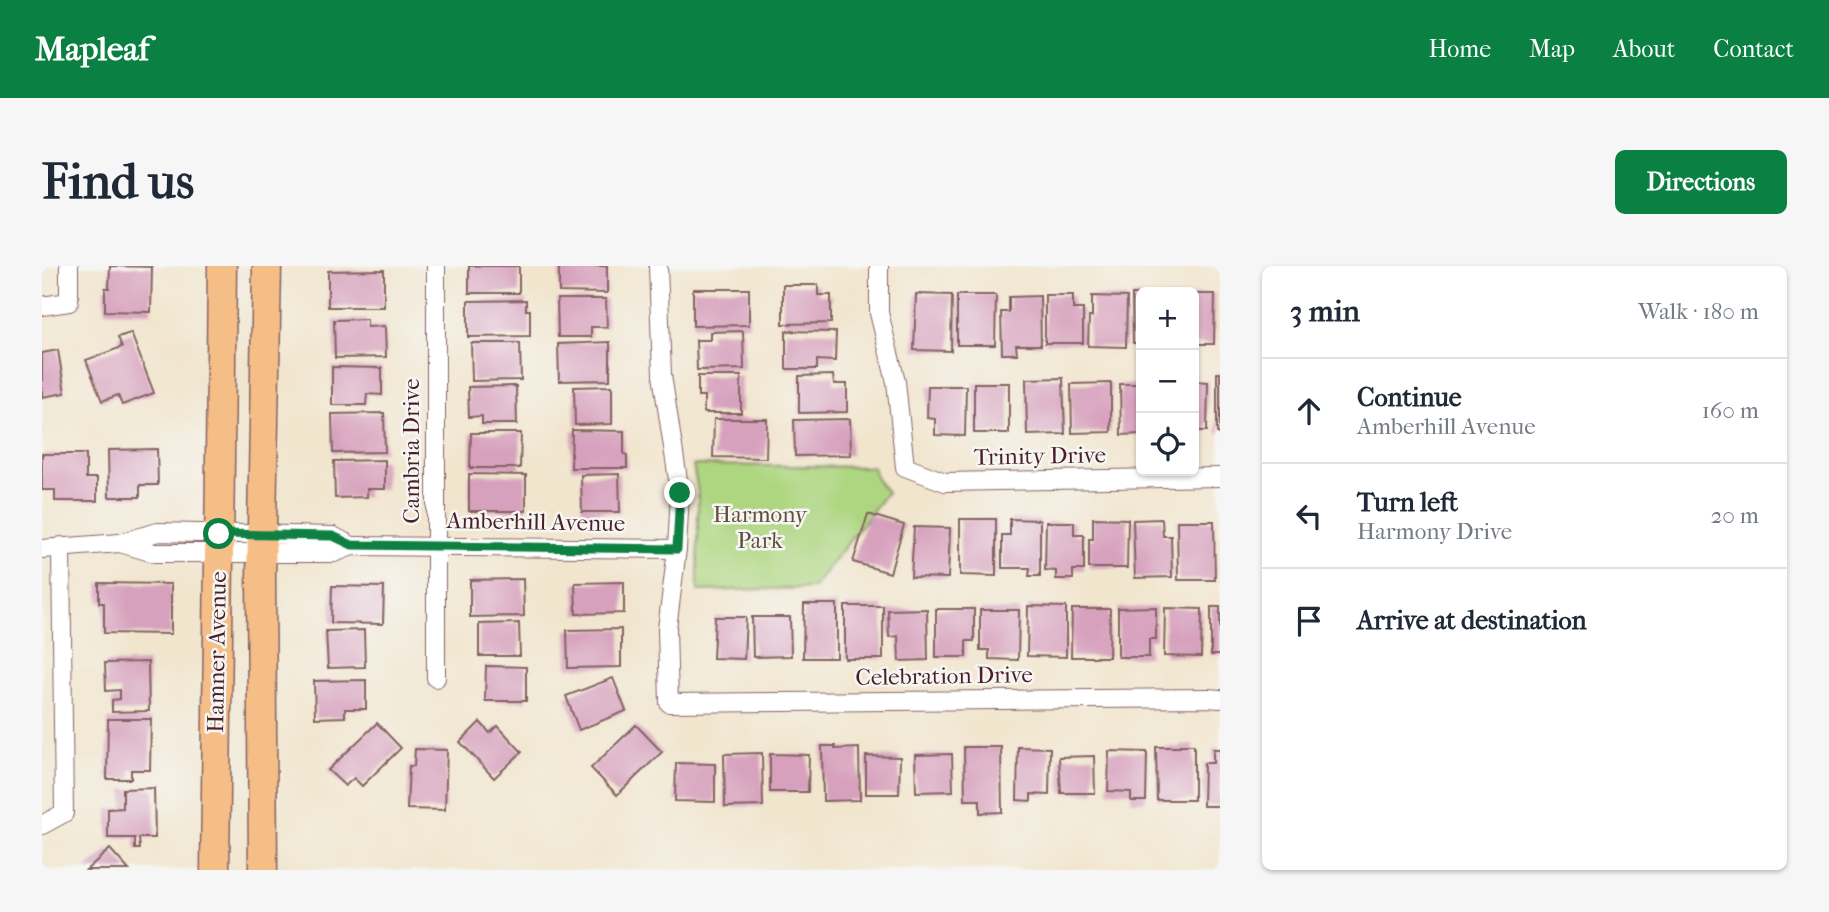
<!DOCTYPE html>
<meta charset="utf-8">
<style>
:root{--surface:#fff;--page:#f6f6f7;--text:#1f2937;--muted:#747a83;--line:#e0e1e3;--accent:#0b8043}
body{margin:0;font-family:"IM FELL French Canon",serif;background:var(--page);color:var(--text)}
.controls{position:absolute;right:21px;top:21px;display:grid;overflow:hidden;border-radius:10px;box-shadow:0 2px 5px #0004}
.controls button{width:63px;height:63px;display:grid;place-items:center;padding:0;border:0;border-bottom:2px solid var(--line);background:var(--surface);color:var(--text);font:35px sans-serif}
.stop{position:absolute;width:21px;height:21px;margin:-16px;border:5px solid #0b8043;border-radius:50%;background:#fff}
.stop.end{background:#0b8043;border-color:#fff;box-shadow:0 2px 7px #0008}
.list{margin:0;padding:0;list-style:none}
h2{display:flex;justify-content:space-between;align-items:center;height:91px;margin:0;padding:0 28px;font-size:30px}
h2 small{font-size:23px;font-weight:400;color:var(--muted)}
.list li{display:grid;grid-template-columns:46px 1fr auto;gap:21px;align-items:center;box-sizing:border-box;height:105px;padding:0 28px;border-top:2px solid var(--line)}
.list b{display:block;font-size:26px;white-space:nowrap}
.list p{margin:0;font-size:23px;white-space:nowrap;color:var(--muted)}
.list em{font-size:23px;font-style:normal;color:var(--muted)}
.icon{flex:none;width:38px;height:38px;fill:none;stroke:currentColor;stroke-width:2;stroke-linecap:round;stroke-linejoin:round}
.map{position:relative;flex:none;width:1178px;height:604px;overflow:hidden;border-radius:10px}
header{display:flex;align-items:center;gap:42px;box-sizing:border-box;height:98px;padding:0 35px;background:var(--accent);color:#fff}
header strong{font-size:33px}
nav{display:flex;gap:38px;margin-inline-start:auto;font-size:24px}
.intro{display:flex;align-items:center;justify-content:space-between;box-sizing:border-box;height:168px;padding:0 42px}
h1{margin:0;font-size:49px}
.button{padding:18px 32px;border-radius:10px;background:var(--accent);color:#fff;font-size:24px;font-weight:700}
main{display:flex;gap:42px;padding:0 42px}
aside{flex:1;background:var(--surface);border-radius:10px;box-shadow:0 2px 5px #0004}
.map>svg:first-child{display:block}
</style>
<header>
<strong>Mapleaf</strong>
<nav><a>Home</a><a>Map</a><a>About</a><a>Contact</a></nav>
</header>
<div class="intro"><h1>Find us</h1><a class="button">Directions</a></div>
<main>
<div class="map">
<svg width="1178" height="604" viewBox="0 0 1178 604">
<rect width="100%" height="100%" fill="#f6f6f2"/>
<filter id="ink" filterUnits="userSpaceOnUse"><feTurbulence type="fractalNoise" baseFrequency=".0143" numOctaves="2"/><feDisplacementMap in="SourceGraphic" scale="14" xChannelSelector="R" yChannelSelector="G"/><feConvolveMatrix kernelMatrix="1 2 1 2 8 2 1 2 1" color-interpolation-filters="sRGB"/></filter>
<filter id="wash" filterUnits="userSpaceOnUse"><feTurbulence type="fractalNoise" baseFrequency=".00686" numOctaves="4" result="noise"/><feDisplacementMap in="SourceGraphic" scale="28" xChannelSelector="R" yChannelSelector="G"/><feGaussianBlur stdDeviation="1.57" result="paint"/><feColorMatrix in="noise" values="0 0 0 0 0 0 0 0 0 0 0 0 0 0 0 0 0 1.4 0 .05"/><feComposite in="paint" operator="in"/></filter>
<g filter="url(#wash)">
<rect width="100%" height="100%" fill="#f1e5ce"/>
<polygon fill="#aed681" stroke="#7c7a56" stroke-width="2" points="651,199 831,201 834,213 845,226 771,322 656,325 656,226"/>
<g id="blocks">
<g fill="#d7a1bd">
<polygon points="68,0 110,1 109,46 63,45 63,22 67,22"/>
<rect x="427" y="0" width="50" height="27"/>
<polygon points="517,0 565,0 565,27 517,26"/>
<polygon points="342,4 342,41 286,41 286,5"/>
<polygon points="741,19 776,19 776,29 789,29 789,57 741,58"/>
<polygon points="651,23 707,23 707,59 651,60"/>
<polygon points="874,28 910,29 909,85 872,84"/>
<polygon points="1152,28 1173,28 1172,78 1152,78"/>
<polygon points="915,29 954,29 953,79 915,79"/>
<polygon points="1003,29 1031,29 1031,43 1041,43 1041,77 1003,77"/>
<polygon points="1090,29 1099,29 1099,77 1091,77"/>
<polygon points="998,30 999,79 974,79 975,88 960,88 959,46 967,46 967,31"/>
<polygon points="1050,30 1085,31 1084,81 1046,80 1047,51 1050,51"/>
<polygon points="515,33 564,33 565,61 549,61 549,71 516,71"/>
<polygon points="484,34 484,44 488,44 488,70 426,71 426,35"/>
<polygon points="325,53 325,61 343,60 344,91 293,92 292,54"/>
<polygon points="701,65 702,103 655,104 654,74 668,74 668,66"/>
<polygon points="744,65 794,66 793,95 775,94 775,103 744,103"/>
<polygon points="89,67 112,127 80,139 76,129 60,135 44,94 80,81 76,71"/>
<polygon points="568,76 568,114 517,115 516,78"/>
<polygon points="429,77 478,77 479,114 430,115"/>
<polygon points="16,84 23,127 0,131 0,87"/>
<polygon points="290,101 340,102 340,129 325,128 324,139 290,139"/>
<polygon points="1175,107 1178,107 1178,168 1175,167"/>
<polygon points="791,109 792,118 805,118 805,146 757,147 757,110"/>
<polygon points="656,110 699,110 699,147 662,147 662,130 656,130"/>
<polygon points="1021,112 1023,168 985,169 984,113"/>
<polygon points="1152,115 1166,116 1165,165 1152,165"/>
<rect x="932" y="117" width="35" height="50"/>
<polygon points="1069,117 1069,166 1030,167 1029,118"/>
<polygon points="1078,118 1099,118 1099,168 1079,169"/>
<polygon points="474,120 475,158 440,158 440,150 427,151 426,121"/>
<polygon points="570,120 570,158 533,159 532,121"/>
<polygon points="886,120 924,120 923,170 893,169 893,153 885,152"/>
<polygon points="342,147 343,186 291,187 290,148"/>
<polygon points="672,153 725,153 724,192 671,191"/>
<polygon points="808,153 809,189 753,190 752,154"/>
<polygon points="530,164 582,165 582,188 585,189 585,202 529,202"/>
<polygon points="429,167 479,167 478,202 428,202"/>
<polygon points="115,183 116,219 98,219 98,231 67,231 66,184"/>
<polygon points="0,188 44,188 44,212 55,212 55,235 13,235 13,224 0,224"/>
<polygon points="343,194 343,223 325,223 325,231 293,232 292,195"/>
<polygon points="427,208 484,209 484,245 427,245"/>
<polygon points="577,208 578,246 540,246 539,209"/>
<polygon points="826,248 862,259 848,307 811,296"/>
<polygon points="1051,252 1086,253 1085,302 1047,302 1047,273 1051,273"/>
<polygon points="918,253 954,253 954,310 918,309"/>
<polygon points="968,253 998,254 998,310 987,310 988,302 960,302 960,269 968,269"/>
<polygon points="1120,253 1121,270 1129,270 1130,311 1093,312 1091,254"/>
<polygon points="1135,255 1172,255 1173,314 1136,314"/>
<polygon points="1004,256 1032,256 1032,269 1042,269 1042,304 1031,304 1031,313 1014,313 1014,305 1003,304"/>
<polygon points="872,261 908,262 906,312 869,311"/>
<polygon points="481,313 482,350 428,351 428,314"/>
<polygon points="582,316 582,347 534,348 533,317"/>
<polygon points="57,317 129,318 129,368 62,367 62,337 57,337"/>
<polygon points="290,320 342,321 341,358 289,357"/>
<polygon points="762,338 795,338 795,392 761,392"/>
<rect x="803" y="340" width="38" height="53"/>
<polygon points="986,340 1024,341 1024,391 985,390"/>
<polygon points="1114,341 1114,373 1107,373 1107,391 1076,391 1076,342"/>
<rect x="1169" y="341" width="9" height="48"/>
<polygon points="1123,342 1160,343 1159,391 1122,390"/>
<polygon points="885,343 886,394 857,395 856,370 847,371 846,344"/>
<polygon points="894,343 932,343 932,375 924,375 924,391 894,391"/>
<polygon points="1030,343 1068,343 1067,391 1029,391"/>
<polygon points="938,344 977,344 976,394 947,393 947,384 938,384"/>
<polygon points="673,351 704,351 702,393 671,392"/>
<polygon points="710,351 748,351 749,390 711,391"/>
<polygon points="477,357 478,390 437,390 437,358"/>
<polygon points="579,363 579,401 526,402 525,364"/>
<polygon points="322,364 323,401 286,402 284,365"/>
<polygon points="106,396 107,445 70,446 70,434 78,433 78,424 64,425 63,397"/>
<polygon points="444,400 484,401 484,435 443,435"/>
<polygon points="571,412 584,445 537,464 524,430"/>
<polygon points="324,414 324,443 303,443 303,451 273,452 272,415"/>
<polygon points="66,453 109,453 108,504 89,504 89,513 65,513"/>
<polygon points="438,456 448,467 456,460 480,486 452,512 418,476"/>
<polygon points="335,457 359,482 320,520 312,512 303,520 286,504"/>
<polygon points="594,459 620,486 575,529 549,502"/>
<polygon points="1138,479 1152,479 1152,534 1115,534 1114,481 1138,481"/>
<polygon points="780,480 793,480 793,483 817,482 818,534 781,535"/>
<polygon points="922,481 959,481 960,546 938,547 938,534 923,534"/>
<polygon points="976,481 1008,482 1007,529 989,528 989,535 975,534"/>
<polygon points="373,483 405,484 403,544 365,543 367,500 372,500"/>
<polygon points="1171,483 1178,483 1178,540 1161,540 1162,497 1171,497"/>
<polygon points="1067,485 1105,486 1104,535 1089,535 1089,526 1066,525"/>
<polygon points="720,487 721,540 683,541 682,488"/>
<polygon points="728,488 767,489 766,526 728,526"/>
<polygon points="910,488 911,525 874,526 873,489"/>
<polygon points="824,490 858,491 857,528 824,528"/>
<polygon points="1052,490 1053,527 1019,527 1017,491"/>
<polygon points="634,497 673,498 673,536 633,535"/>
<polygon points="112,522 113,572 97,572 98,583 93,583 93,572 66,572 66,543 81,542 81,523"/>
<polygon points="68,583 87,604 44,604"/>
</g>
</g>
</g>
<g filter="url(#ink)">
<use href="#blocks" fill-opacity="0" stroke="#846464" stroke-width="2"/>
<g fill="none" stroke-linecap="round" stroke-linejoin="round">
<g stroke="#846464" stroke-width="20">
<g id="street">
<polyline points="394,0 394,412"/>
<polyline points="616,0 620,109 638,227 635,283 625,363 627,437 1166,432 1178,433"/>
<polyline points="837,0 837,47 854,116 863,201 903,216 1178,211"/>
<polyline points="0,40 27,36 27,0"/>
<polyline points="78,277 112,287 292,287 310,280 635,283"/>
<polyline points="0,283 78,277 116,266 291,270 310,280"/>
<polyline points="0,559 22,547 19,280"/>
</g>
</g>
<g stroke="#846464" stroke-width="31">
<g id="primary">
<path d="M 173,604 C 175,403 179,201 180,0"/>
<polyline points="221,604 219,312 225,0"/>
</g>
</g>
<use href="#street" stroke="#fff" stroke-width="18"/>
<use href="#primary" stroke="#f6be87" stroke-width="28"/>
</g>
</g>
<g fill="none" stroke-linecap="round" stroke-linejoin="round" filter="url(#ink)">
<polyline stroke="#0b8043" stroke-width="9" points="177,268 291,270 310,279 635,283 638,227"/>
</g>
<g text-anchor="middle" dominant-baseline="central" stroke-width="5" stroke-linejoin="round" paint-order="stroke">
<g font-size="23" fill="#4a1f2b" stroke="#f6f6f2">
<text transform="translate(369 185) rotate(-90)">Cambria Drive</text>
<text transform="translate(998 190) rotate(-1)">Trinity Drive</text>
<text transform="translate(494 256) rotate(1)">Amberhill Avenue</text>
<text transform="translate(175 386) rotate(-89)">Hamner Avenue</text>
<text transform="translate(902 410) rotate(-1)">Celebration Drive</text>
</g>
<g font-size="23" fill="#634d40" stroke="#f6f6f2">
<text x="718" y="248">Harmony<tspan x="718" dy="26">Park</tspan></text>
</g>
</g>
</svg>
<div class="controls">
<button>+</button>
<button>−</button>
<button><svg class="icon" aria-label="locate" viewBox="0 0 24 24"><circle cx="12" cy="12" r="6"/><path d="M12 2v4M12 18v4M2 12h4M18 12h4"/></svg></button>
</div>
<div class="stop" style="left:177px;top:268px"></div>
<div class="stop end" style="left:638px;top:227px"></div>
</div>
<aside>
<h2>3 min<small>Walk · 180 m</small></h2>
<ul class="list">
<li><svg class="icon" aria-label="ahead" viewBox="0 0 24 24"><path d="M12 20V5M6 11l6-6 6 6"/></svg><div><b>Continue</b><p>Amberhill Avenue</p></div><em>160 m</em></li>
<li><svg class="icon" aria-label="left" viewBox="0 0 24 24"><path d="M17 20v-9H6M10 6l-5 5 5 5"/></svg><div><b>Turn left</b><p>Harmony Drive</p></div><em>20 m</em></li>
<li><svg class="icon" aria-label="arrive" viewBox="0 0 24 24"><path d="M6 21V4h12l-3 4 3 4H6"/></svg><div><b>Arrive at destination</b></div></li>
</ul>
</aside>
</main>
